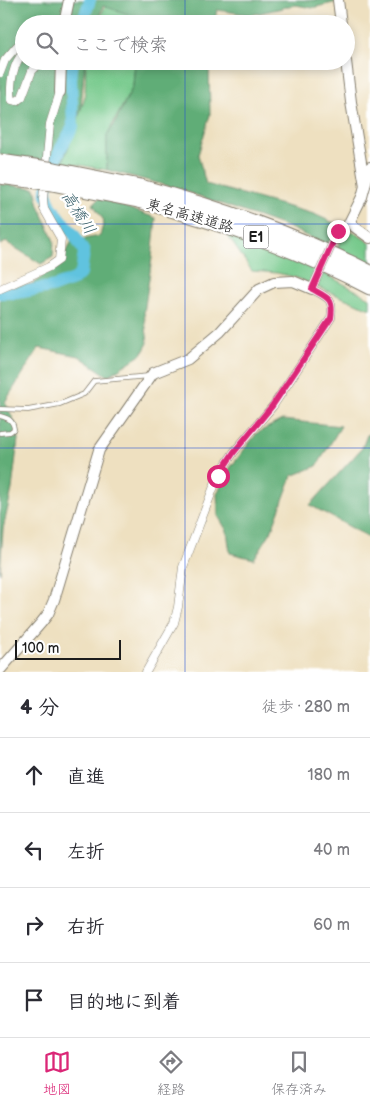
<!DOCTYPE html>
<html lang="ja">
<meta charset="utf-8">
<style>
:root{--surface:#fff;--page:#f2f2f3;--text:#2b2b33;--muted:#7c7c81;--line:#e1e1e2;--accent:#db2777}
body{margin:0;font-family:"Balsamiq Sans","Klee One",sans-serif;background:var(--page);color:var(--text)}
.scale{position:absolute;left:15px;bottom:12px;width:106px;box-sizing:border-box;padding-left:5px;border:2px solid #1c1c1c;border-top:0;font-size:14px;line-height:18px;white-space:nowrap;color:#1c1c1c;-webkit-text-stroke:4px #fff;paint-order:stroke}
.stop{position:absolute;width:15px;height:15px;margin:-11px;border:4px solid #db2777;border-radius:50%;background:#fff}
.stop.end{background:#db2777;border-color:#fff;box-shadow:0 1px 5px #0008}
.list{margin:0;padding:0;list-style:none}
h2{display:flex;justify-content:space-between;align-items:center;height:65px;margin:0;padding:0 20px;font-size:21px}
h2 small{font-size:16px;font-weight:400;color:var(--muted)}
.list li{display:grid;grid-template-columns:32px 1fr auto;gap:15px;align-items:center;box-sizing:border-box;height:75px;padding:0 20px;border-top:1px solid var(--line)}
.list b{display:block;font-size:19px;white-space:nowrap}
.list em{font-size:16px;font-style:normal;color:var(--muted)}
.icon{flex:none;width:28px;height:28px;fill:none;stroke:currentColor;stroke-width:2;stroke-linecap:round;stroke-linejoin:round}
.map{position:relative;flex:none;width:370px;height:672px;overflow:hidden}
.search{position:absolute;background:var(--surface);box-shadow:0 2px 8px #0003;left:15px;right:15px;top:15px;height:55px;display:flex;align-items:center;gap:12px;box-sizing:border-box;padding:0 18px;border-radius:28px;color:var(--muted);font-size:19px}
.sheet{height:365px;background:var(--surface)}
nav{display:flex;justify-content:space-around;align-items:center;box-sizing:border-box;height:70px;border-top:1px solid var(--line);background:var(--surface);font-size:14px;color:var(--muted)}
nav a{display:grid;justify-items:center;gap:2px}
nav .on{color:var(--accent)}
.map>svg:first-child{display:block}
</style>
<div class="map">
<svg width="370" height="672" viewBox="0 0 370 672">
<rect width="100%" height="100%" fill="#fff"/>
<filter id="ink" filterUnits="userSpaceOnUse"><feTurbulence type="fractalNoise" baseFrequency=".02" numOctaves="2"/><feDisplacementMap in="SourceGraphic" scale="10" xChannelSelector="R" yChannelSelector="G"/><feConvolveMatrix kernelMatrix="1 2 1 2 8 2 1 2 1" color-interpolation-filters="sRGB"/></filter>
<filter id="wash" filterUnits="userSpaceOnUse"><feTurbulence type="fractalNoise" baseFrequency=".0096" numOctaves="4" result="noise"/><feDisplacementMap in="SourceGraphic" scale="20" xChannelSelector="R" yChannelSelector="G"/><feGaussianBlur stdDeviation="1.12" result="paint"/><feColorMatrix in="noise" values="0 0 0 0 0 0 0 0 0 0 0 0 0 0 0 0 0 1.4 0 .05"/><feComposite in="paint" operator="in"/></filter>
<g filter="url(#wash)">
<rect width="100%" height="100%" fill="#eee0c0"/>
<g fill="#76c98b" stroke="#497254">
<polygon points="105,6 139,17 138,24 98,24"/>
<polygon points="86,61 135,61 133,86 107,135 107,170 63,162 76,126 85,96"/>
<polygon points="223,229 312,267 370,298 370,309 294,277 277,273 252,271"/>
<polygon points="344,232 354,232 370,243 370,269 336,252"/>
</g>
<g fill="#60ad77" stroke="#3e644a">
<polygon points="0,0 346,0 312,8 296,5 251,15 217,10 214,24 138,24 138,17 103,6 97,24 24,24 24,61 85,61 81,107 63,162 0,155"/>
<polygon points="135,61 209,61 210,115 198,155 206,184 314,214 336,224 336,228 327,246 290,228 176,188 107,170 107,135 114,125 133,86"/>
<polygon points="0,184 35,188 39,205 54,241 53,257 41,264 6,242 0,245"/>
<polygon points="99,198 156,218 152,258 144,313 148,343 142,354 108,376 79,356 39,348 5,402 19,431 12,489 3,529 0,573 0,288 32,284 64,261 65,253 72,241 100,236 104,221 93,204"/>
<polygon points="282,420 341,426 317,466 292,476 271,532 254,559 230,553 227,531 218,516 217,494 230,468 257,433"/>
<polygon points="370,434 370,538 310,505 362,448 367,435"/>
</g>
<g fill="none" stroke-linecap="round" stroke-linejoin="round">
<g stroke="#61c3df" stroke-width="12">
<polyline points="82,24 90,0"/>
<polyline points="0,293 17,293 56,286 75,279 81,273 84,252 75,236 51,206 46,192 53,166 62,146 73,127 71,78 73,61"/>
</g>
</g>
</g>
<g filter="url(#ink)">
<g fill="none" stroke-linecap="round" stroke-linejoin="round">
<g stroke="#857e6e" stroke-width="5.5">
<g id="service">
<polyline points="0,409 28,410 60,404 84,394 94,381 149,376"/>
<path d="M 0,416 C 8,418 13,420 14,429 L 10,432 L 0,433"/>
</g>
</g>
<g stroke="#857e6e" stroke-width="9">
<g id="minor">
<path d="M 24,52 C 13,63 9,85 12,100 L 17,101 L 22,97 L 32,71 L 41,61"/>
<polyline points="0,73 5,60 17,46 24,48"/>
<polyline points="0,289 49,267 59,260 61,239 44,209 43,199 50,124 60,92"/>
<path d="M 146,672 L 174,623 L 178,607 L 183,567 L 218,476 L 234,452 L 273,406 L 331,318 C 334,298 328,298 312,289 L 314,284"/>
</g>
</g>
<g stroke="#857e6e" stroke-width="12">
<g id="tertiary">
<polyline points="338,0 341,24"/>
<polyline points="64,24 69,0"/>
<polyline points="346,61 351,102 365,186"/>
<polyline points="60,92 61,61"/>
<polyline points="370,167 362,197 349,223 370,238"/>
<polyline points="0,670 41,623 48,614 54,600 99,450 153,373 188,359 220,332 259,289 274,282 293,281 312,289"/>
</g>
</g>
<g stroke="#857e6e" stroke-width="17">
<g id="motorway">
<path d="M 140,187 C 219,208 297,235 370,273"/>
<path d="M 138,200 C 218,221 297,248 370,287"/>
</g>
</g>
<use href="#service" stroke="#fff" stroke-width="4"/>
<use href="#minor" stroke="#fff" stroke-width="8"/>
<use href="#tertiary" stroke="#fff" stroke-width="10"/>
<use href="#motorway" stroke="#fff" stroke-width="15"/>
<g stroke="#857e6e" stroke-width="9" stroke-linecap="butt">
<polyline id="minor-bridge" points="314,284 338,231"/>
</g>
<g stroke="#857e6e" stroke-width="17" stroke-linecap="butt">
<g id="motorway-bridge">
<polyline points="0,162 55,170 140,187"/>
<polyline points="0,176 52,183 138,200"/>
</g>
</g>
<use href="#minor-bridge" stroke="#fff" stroke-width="8"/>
<use href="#motorway-bridge" stroke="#fff" stroke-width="15"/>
</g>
</g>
<g fill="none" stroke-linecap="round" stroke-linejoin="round" filter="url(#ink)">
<path stroke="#db2777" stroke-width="6" d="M 218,476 L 234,452 L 272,406 L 331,318 C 334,298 328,298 312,289 L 338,231"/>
</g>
<path fill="none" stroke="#1d4ed8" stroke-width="1" stroke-opacity="0.55" d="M 185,0 L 185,24M 185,61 L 185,672M 0,224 L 370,224M 0,448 L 370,448"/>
<g text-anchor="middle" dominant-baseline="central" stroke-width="4.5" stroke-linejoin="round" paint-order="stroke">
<rect fill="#fff" stroke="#606060" stroke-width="1" x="243.5" y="225.5" width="25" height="23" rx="4"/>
<g font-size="14" font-weight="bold" fill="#1c1c1c">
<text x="256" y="237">E1</text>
</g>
<g font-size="15" fill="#1c1c1c" stroke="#fff">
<text transform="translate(190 216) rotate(16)">東名高速道路</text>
</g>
<g font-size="16" font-style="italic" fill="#385f6a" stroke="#fff">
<text transform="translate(78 213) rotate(57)">高橋川</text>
</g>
</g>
</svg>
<div class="scale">100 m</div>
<div class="stop" style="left:218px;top:476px"></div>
<div class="stop end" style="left:338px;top:231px"></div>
<div class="search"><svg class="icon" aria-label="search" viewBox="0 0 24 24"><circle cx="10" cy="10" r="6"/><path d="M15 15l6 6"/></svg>ここで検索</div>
</div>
<section class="sheet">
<h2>4 分<small>徒歩 · 280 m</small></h2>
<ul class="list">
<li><svg class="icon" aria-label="ahead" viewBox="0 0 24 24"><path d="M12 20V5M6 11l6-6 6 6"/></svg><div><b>直進</b></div><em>180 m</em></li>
<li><svg class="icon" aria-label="left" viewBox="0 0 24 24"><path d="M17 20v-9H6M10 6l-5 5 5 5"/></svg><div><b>左折</b></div><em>40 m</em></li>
<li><svg class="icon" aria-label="right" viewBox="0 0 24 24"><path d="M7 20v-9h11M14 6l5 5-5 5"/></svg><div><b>右折</b></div><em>60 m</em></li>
<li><svg class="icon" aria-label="arrive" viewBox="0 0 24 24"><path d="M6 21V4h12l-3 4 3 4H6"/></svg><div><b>目的地に到着</b></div></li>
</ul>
</section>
<nav>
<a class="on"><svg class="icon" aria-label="map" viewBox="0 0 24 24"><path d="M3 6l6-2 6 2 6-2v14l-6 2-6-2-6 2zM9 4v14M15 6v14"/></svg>地図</a>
<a><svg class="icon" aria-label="directions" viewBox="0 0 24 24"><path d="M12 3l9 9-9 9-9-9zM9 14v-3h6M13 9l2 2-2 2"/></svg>経路</a>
<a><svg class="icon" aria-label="saved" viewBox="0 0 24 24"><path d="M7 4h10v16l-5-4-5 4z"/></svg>保存済み</a>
</nav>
